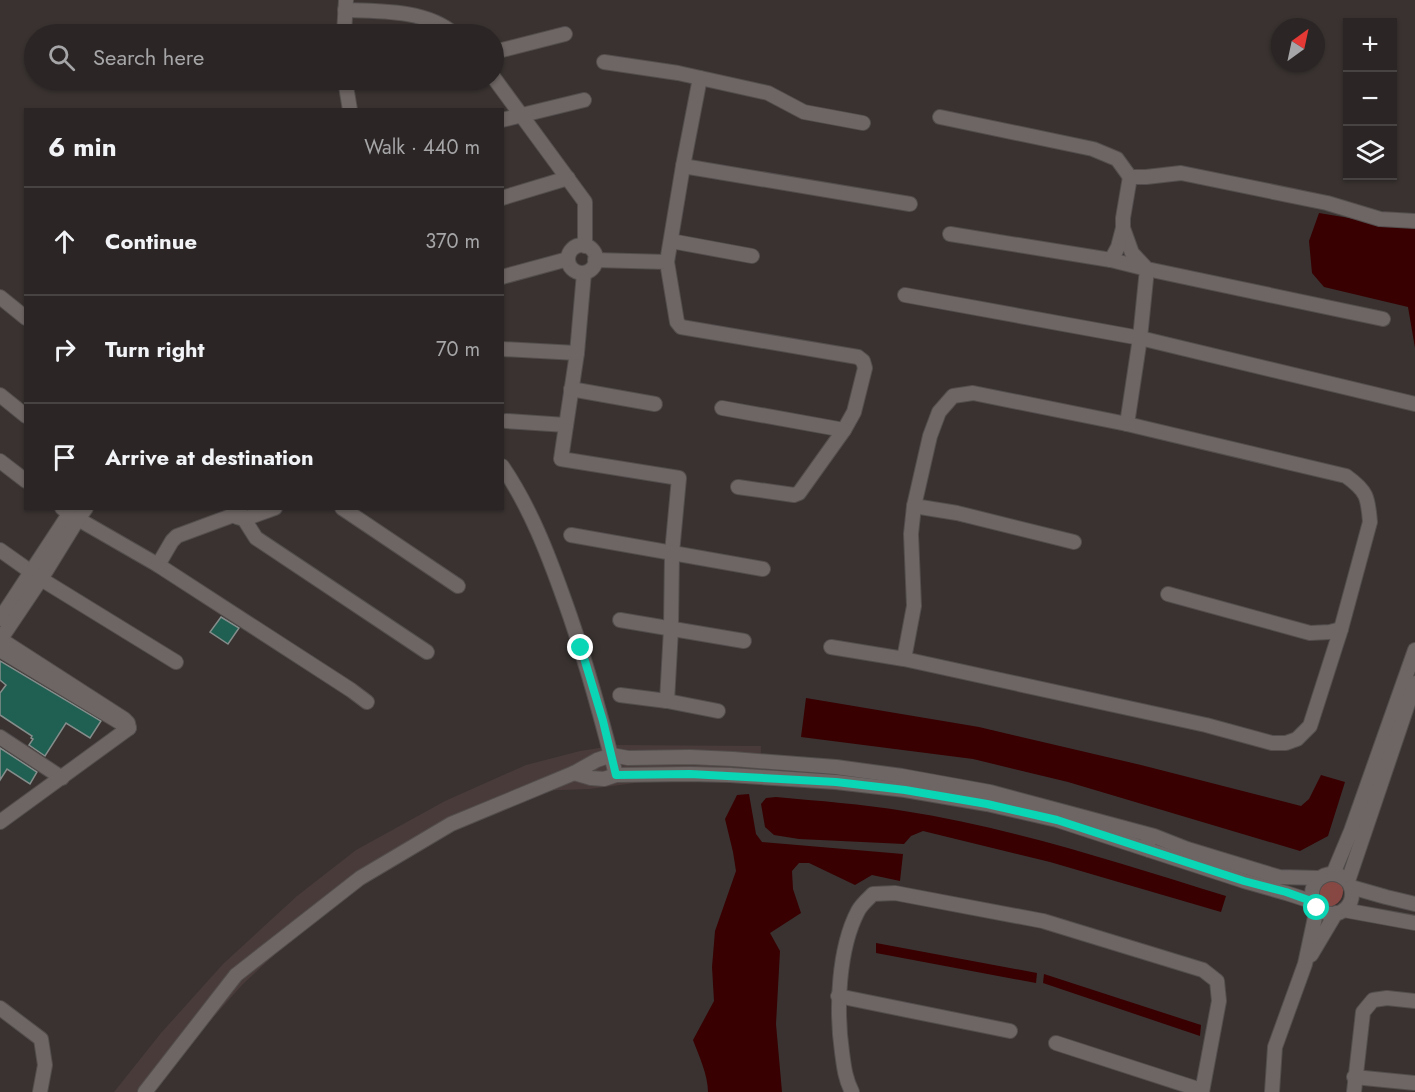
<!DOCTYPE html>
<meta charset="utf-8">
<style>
:root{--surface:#2b2625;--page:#332e2d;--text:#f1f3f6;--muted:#a6a5a7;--line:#474342}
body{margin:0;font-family:Jost,sans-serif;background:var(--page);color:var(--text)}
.controls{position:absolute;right:18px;top:18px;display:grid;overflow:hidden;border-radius:0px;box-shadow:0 2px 4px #0004}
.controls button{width:54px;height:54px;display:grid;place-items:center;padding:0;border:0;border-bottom:2px solid var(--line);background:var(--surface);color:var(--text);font:30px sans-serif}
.compass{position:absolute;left:1271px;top:18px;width:54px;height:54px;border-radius:50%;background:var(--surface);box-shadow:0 2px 4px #0004;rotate:33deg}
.stop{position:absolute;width:18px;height:18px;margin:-14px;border:4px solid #0ad5b5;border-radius:50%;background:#fff}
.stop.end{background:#0ad5b5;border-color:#fff;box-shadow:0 2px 6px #0008}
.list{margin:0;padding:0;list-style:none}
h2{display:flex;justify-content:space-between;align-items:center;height:78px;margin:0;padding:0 24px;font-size:26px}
h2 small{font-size:20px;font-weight:400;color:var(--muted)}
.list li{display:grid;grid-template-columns:39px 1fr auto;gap:18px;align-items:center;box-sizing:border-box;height:108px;padding:0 24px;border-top:2px solid var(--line)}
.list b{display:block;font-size:22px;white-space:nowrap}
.list em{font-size:20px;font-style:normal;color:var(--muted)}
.icon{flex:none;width:33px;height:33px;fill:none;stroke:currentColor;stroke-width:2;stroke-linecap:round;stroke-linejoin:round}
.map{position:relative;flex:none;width:1415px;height:1092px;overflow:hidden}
.search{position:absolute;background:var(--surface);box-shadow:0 2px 4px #0004;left:24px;top:24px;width:480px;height:66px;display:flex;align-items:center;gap:15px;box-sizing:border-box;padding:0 21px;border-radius:33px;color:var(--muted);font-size:22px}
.panel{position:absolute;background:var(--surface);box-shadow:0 2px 4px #0004;left:24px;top:108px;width:480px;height:402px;border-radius:0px}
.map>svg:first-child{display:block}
</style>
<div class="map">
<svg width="1415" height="1092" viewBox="0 0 1415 1092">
<rect width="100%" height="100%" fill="#393231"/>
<polygon fill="#493b3a" points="618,745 761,746 760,780 680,777 590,789 535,791 458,827 371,873 315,917 243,984 183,1051 150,1092 114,1092 161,1033 223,964 297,896 356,850 445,801 526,765 580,751"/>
<circle fill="#874843" cx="1327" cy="891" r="16"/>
<g fill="#380001">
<polygon points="1319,213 1415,229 1415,348 1408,307 1324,287 1312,273 1309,241"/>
<polygon points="806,698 979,727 1141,765 1301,806 1309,799 1321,775 1345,782 1328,836 1300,851 1068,782 973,759 801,737"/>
<path d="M 749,794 L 756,834 L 762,842 L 903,854 L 900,881 L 872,875 L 855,885 L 809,863 L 799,863 L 792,871 L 793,889 L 801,913 L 770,933 L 780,951 L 776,1024 L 782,1092 L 708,1092 C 708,1075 699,1056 693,1040 L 714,1001 L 712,967 L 715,931 L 736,871 L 733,852 L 725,819 L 737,795 Z"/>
<path d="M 776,797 C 819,801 862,804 904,811 C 1013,828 1120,863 1226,896 L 1221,912 L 1050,862 L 923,831 L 911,836 L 904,844 L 799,839 L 774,835 L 765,827 L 761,804 L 766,798 Z"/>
<polygon points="876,943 1037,973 1036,983 876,953"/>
<polygon points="1044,974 1201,1025 1200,1036 1043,983"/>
</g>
<g fill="#206053" stroke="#858d8b" stroke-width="1.5">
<polygon points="221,617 239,628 228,644 210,632"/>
<polygon points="0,661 101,721 90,738 66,723 45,756 29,745 33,739 31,738 32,736 0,715 0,693 6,685 0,680"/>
<polygon points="0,748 37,772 30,784 7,769 0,780"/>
</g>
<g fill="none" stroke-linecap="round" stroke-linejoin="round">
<g stroke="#534e4d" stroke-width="16">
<g id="minor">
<path d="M 345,10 C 380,11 427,10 454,34"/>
<polyline points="344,34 346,0"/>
<polyline points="494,52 565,34"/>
<polyline points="604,62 678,73 768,93 804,112 863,123"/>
<polyline points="494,78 585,202 585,246"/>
<polyline points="345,80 350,110"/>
<polyline points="940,117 1093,149 1117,159 1130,177 1146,177 1181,173 1327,203 1380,219 1415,221"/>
<polyline points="502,120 584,100"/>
<polyline points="683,166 910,204"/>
<polyline points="502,198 568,178"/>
<polyline points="1123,228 1132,253 1147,269 1383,319"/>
<polyline points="950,234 1111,260 1147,269 1140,338 1127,424"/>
<polyline points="671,241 752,256"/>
<circle cx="582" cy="259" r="14"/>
<polyline points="595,260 667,262 677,322 681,327 858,357 863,361 865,368 854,412 844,430 799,493 794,495 738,487"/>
<polyline points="1111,260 1118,247 1123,228 1123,218 1130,177"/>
<polyline points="667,262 683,166 700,78"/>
<polyline points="584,273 577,353 561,459 679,478 672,553 671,629 667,701"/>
<polyline points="502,277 568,259"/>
<polyline points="905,295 1140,338 1415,404"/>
<polyline points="0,297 26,318"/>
<polyline points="502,349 577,353"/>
<polyline points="571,389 655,404"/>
<polyline points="0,395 26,416"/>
<polyline points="722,408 844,430"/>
<polyline points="506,421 566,425"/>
<polyline points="0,461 26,481"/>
<path d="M 502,466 C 530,507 548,554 564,599 C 585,657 601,716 616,775"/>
<polyline points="914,506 957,513 1074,542"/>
<polyline points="62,508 78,519 158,565 351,690 367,702"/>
<polyline points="237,508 256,538 427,652"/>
<polyline points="342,508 458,586"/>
<polyline points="237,517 244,519 275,508"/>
<polyline points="571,535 763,569"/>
<polyline points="0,550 41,579 176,662"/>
<polyline points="158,565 172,541 177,536 231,516 234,508"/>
<polyline points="1168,594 1310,633 1330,632 1341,629"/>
<polyline points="0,619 73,508"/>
<polyline points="620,620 744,641"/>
<polyline points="0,639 124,719 128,723 129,728 0,650"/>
<polyline points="0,640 41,579 78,519 86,508"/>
<path d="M 831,647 L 904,659 L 1206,725 L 1272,743 L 1286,743 L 1297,739 L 1310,726 L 1341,629 L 1370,522 C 1368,497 1367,491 1346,476 L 1127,424 L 973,393 L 953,396 L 939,412 L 930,436 L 914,506 L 911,534 L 914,606 L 904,659"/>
<polyline points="620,695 667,701 718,711"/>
<polyline points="0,737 62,778"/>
<polyline points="574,773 591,778 604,779 616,775 690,774 730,775 836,782 905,790 987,804 1057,820 1149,850"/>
<polyline points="0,822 129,728"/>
<polyline points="1148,842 1149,850 1244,881 1286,893 1314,902"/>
<circle cx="1332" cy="894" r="20"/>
<polyline points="1333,874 1351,831 1415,650"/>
<polyline points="1348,881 1415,683"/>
<polyline points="1351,887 1386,897 1415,904"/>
<polyline points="1344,910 1415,923"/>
<polyline points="1311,955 1336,913"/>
<polyline points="838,996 1010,1031"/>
<polyline points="0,1008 41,1039 45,1065 40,1092"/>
<polyline points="1056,1043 1201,1090"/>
<polyline points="1354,1077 1415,1083"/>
<polyline points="145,1092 236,975 360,878 451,824 574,773 597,760 612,755 628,758 690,757 733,759 836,767 902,776 990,792 1061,811 1154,836 1187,849 1279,877 1319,878"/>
<path d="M 852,1092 C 845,1078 844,1067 842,1052 C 836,1010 838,949 858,911 C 861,905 868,899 873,894 L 895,893 L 1043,921 L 1203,970 L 1217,981 L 1219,1001 L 1202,1092"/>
<polyline points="1272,1092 1275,1047 1305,964 1317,908"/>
<polyline points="1354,1092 1363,1012 1373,1000 1387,998 1415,1001"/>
</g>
</g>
<use href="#minor" stroke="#6e6665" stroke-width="14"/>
</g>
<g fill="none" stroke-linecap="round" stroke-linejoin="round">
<polyline stroke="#0ad5b5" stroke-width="8" points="581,648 603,721 616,775 690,774 836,782 905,790 987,804 1057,820 1244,881 1286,892 1314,902 1317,908"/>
</g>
</svg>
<div class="controls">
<button>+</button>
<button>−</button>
<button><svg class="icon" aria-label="layers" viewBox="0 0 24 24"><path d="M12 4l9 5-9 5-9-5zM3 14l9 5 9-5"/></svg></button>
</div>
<svg class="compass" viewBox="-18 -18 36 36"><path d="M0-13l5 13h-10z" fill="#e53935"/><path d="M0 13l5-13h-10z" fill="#a6a5a7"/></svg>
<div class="stop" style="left:1317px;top:908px"></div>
<div class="stop end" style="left:581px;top:648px"></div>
<div class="search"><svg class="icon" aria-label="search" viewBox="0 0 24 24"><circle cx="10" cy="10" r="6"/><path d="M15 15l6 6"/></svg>Search here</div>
<section class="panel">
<h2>6 min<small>Walk · 440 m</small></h2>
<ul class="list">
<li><svg class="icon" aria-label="ahead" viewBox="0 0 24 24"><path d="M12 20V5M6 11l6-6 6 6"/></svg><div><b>Continue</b></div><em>370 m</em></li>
<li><svg class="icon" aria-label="right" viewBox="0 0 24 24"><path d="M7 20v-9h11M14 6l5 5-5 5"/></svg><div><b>Turn right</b></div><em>70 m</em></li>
<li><svg class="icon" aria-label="arrive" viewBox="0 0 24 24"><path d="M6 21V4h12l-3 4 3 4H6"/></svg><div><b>Arrive at destination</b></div></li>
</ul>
</section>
</div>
